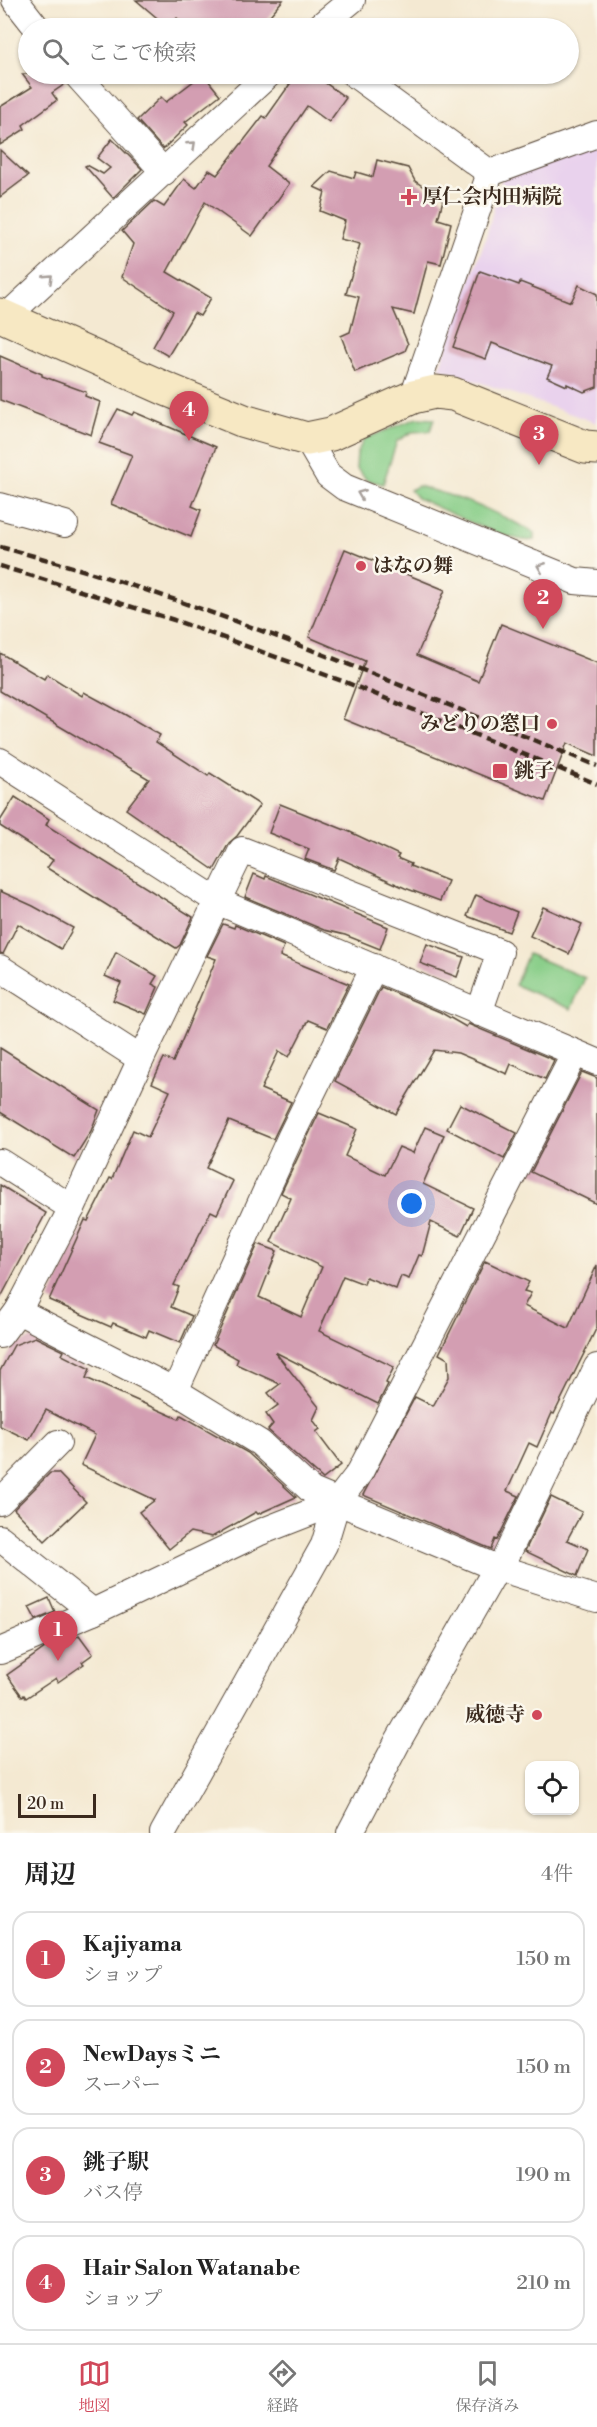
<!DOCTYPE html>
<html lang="ja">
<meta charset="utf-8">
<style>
:root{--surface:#fff;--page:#f6f6f6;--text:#222;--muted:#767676;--line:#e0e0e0;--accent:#d1495b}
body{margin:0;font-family:"Libre Bodoni","Noto Serif JP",serif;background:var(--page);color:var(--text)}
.controls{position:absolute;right:18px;bottom:18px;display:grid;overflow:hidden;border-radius:12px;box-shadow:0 2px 4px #0004}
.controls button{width:54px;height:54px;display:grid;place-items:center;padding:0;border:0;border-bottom:2px solid var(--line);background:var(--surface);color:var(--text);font:30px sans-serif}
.scale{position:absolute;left:18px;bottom:15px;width:78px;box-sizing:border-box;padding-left:6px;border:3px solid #3b2a1e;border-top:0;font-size:16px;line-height:21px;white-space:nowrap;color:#3b2a1e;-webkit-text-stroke:4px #fbf7ec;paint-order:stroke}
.you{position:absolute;left:412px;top:1204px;width:21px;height:21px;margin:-15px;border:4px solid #fff;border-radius:50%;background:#1a73e8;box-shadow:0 0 0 9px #1a73e833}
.badge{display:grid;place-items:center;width:39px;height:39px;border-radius:50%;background:var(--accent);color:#fff;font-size:20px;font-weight:700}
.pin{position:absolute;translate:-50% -50px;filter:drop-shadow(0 2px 3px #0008)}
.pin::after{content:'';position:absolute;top:32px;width:21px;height:18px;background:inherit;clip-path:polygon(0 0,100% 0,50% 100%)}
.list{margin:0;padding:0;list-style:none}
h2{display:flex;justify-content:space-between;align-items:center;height:78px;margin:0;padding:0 24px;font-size:26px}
h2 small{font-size:20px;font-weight:400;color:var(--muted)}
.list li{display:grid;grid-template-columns:39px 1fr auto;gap:18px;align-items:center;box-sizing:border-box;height:96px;margin:0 12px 12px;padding:0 12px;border:2px solid var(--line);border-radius:18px}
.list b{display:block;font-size:22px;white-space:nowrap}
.list p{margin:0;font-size:20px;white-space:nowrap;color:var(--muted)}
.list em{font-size:20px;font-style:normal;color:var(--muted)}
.icon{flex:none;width:33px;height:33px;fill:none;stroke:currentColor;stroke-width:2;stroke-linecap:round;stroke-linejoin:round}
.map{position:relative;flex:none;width:597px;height:1833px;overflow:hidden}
.search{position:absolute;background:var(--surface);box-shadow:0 2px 4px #0004;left:18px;right:18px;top:18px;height:66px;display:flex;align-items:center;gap:15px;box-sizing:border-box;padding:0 21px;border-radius:33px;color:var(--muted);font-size:22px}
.sheet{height:510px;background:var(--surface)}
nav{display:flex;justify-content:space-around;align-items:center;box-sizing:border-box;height:84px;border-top:2px solid var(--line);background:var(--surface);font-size:16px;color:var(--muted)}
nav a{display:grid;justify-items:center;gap:3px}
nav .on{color:var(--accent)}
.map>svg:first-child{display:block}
</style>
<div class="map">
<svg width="597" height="1833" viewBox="0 0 597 1833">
<rect width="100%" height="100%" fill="#fbf7ec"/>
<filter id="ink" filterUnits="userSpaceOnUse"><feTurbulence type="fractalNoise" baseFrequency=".0167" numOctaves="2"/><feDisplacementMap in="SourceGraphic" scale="12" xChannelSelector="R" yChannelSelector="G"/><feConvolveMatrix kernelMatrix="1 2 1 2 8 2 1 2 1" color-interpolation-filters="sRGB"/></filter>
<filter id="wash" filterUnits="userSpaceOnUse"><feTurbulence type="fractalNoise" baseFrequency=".008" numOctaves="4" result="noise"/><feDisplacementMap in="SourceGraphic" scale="24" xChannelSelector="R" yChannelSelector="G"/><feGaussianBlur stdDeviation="1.35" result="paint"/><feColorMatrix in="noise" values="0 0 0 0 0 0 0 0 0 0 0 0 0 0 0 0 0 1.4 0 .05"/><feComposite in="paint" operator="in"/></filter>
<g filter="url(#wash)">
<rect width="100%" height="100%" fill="#f4e9d2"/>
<polygon fill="#e9d2ed" points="597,127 597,423 439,368 485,240 508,156"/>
<g fill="#87cd87" stroke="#617c52" stroke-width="1.5">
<polygon points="417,418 434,419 430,431 412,432 397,441 383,484 367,480 356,468 357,453 364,439"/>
<path d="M 418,486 C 459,497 497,511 534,533 L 534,540 C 511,545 441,508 417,498 L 410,490 Z"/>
<polygon points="528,954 585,978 571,1009 515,985"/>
</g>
<g id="blocks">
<g fill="#d39eb2">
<polygon points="136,0 283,0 259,28 190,28 177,18 169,28"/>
<polygon points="22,74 61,74 65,84 52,93 57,100 23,125 25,129 0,145 0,107 32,87"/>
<polygon points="203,74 220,95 185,122 188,125 163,149 137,120 161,97 166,102"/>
<polygon points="297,74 313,74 346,98 329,122 307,106 266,166 289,184 252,236 205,202 167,272 211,298 200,316 194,313 168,356 153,347 173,311 122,277 133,244 122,231 154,201 164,207 184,179 196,188 209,170 217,175 263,116 266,118"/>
<polygon points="112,139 142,169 113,198 85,166 87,165 103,174 110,168 97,158"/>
<polygon points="0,150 28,176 0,197"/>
<polygon points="377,160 408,168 415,181 443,200 438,219 451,223 441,264 428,261 414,314 393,309 408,344 405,351 355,372 341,336 350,332 359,297 346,294 360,244 340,239 345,221 320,211 325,192 314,187 331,171 354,178 356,172 373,177"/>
<polygon points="480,271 519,285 520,282 571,302 579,285 597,294 597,387 584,392 567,384 567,386 547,377 552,366 492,343 486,359 453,347"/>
<polygon points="0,356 42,374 42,376 86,392 85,396 100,402 91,435 0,400"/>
<polygon points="118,409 132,415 134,412 216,447 192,506 201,510 191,537 111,504 132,455 99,443"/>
<polygon points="345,549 445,590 417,655 478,681 501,624 597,663 597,756 567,743 545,801 343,719 365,661 309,637"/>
<polygon points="0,653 44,679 47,674 82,696 84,692 124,714 160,735 156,742 208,776 210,773 260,805 237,836 229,843 214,870 126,809 149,779 0,691"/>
<polygon points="15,797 49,819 46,825 193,917 180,945 176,948 47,868 53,860 0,826 0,821"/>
<polygon points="280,804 350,832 399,855 397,858 411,864 410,866 448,881 440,901 405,888 339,858 334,870 305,859 309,849 269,833"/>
<polygon points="254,874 265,879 266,876 388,927 380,949 345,935 324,930 245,897"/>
<polygon points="0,891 33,906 73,928 61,949 18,924 3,954 0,953"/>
<polygon points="476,895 517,912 509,932 467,916"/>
<polygon points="543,907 582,924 569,954 530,936"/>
<polygon points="223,924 234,928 235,925 284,946 280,956 349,984 327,1028 308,1020 289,1057 279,1051 261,1089 291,1102 273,1139 229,1121 206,1168 233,1181 217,1214 211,1211 174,1285 179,1287 171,1307 192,1316 180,1343 149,1330 146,1337 113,1323 111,1327 49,1300 85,1220 88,1221 110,1178 112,1179 133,1130 148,1137 170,1091 152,1083 164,1058 173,1062 216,959 207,956"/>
<polygon points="427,944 464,957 457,977 420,963"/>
<polygon points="116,952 157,976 152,984 158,987 146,1014 113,1000 121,983 105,976"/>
<polygon points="381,987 440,1012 466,1027 468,1024 554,1060 545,1079 511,1064 507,1074 458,1053 434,1050 396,1114 335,1081"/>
<polygon points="0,1048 99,1110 91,1131 74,1158 0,1112"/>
<polygon points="582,1072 597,1078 597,1204 531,1172"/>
<polygon points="460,1104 517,1133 504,1159 447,1129"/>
<polygon points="319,1113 357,1129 345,1156 385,1175 399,1147 413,1153 425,1127 444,1135 423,1184 473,1208 460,1236 431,1222 422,1256 419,1255 409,1279 401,1276 396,1289 366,1277 364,1284 343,1276 319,1331 394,1367 386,1383 388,1384 378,1404 275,1352 319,1407 313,1420 320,1429 316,1432 341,1465 323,1479 268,1430 273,1424 266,1414 278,1405 268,1393 280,1384 236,1364 238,1359 213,1345 258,1244 277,1251 259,1297 301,1317 322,1267 271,1242 291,1198 281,1193"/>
<polygon points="0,1185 46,1213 0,1299"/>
<polygon points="485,1261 529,1282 524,1291 531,1293 524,1306 568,1328 597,1265 597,1327 554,1414 552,1413 537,1447 529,1443 507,1491 519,1496 497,1540 495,1539 491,1549 363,1495 415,1397 433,1406 449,1377 448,1359 439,1354"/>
<polygon points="35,1337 64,1351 62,1355 90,1369 86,1378 179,1419 181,1415 248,1453 296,1497 258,1514 256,1512 212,1537 190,1532 169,1549 139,1512 155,1500 81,1465 95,1435 46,1410 29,1440 0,1426 0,1371 14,1345"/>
<polygon points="50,1473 58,1473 86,1502 45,1541 14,1509"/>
<polygon points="551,1497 582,1512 567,1540 588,1549 577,1576 525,1551"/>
<polygon points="49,1598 55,1612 36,1620 29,1607"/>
<polygon points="79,1635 93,1654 82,1662 84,1664 58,1682 56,1678 26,1698 24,1695 22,1696 7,1675 45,1648 68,1639 70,1642"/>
</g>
</g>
</g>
<g filter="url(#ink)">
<use href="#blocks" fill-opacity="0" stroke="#574739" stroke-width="1.5"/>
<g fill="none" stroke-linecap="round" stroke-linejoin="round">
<g stroke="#574739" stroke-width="28">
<g id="street">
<polyline points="15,0 37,28"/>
<polyline points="318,28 352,0"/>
<polyline points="76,74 164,172"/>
<polyline points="354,74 490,173"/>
<polyline points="490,173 597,134"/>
<polyline points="6,317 269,74"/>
<polyline points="413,397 490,173"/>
<polyline points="307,439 328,475 344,487 575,581 597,583"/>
<polyline points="0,506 65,524"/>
<polyline points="0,761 219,902 597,1062"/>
<polyline points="0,968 141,1059"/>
<polyline points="0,1162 72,1208"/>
<polyline points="18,1311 175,1391 260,1443 312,1491 490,1565 597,1599"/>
<polyline points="0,1335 18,1311 72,1208 141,1059 242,850 500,952 479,1013"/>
<polyline points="175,1391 291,1136 374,967"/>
<polyline points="0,1502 58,1443"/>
<polyline points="0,1538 93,1612"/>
<polyline points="0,1651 93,1612 258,1533 337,1502"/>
<polyline points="163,1833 324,1545 337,1502 360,1472 575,1053"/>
<polyline points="350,1833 398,1741 491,1578 501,1567 597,1367"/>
</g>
</g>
<g stroke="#574739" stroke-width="35">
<polyline id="secondary" points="0,315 166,389 244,421 307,439 331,434 413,397 435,392 453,394 585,447 597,448"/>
</g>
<use href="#street" stroke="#fff" stroke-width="26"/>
<use href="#secondary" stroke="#f7e8c3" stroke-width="33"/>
<g stroke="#3b2a1e" stroke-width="4.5" stroke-dasharray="9 4.5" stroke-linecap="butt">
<path d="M 0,547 C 206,600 401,686 597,766"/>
<polyline points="0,566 174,620 345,682 597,784"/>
</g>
</g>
<defs><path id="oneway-chevron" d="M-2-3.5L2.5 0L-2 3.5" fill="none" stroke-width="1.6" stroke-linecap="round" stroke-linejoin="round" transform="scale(1.5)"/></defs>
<g stroke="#a79f9a">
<use href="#oneway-chevron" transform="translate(192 145) rotate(-43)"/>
<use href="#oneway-chevron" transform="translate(49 278) rotate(-43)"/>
<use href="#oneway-chevron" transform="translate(361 494) rotate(-158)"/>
<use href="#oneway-chevron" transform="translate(541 567) rotate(-158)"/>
</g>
</g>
<g fill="#d1495b" stroke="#fbf7ec" stroke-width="2">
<path d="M406 188h6v6h6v6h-6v6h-6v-6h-6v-6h6z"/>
<circle cx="361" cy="566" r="6"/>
<circle cx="552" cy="724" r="6"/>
<rect x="492" y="763" width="16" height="16" rx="3"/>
<circle cx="537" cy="1715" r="6"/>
</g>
<g text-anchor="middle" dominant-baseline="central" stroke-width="5" stroke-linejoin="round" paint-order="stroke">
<g font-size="20" font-weight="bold" fill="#3b2a1e" stroke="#fbf7ec" text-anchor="start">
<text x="422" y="197">厚仁会内田病院</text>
<text x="373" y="566">はなの舞</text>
<text x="540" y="724" text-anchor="end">みどりの窓口</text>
<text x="514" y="771">銚子</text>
<text x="525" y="1715" text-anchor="end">威徳寺</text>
</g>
</g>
</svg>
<div class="controls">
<button><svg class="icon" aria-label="locate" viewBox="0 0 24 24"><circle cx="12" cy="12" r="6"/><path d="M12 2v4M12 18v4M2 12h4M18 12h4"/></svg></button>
</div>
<div class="scale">20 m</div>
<div class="you"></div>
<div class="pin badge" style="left:58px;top:1661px">1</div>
<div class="pin badge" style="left:543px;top:629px">2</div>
<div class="pin badge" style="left:539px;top:465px">3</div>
<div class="pin badge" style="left:189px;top:441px">4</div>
<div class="search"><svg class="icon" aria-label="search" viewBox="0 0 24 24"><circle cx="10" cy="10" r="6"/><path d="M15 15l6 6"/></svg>ここで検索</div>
</div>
<section class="sheet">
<h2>周辺<small>4件</small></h2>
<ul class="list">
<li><span class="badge">1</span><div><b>Kajiyama</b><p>ショップ</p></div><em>150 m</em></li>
<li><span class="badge">2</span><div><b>NewDaysミニ</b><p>スーパー</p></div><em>150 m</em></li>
<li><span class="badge">3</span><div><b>銚子駅</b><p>バス停</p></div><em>190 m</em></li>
<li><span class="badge">4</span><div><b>Hair Salon Watanabe</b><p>ショップ</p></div><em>210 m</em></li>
</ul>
</section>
<nav>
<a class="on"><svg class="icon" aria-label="map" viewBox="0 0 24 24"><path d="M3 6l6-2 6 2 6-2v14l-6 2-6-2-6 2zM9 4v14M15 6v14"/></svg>地図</a>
<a><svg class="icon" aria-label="directions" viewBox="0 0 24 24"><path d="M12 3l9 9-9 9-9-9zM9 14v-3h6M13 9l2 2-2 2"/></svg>経路</a>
<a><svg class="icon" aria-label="saved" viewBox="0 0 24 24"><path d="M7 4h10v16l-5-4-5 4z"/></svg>保存済み</a>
</nav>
